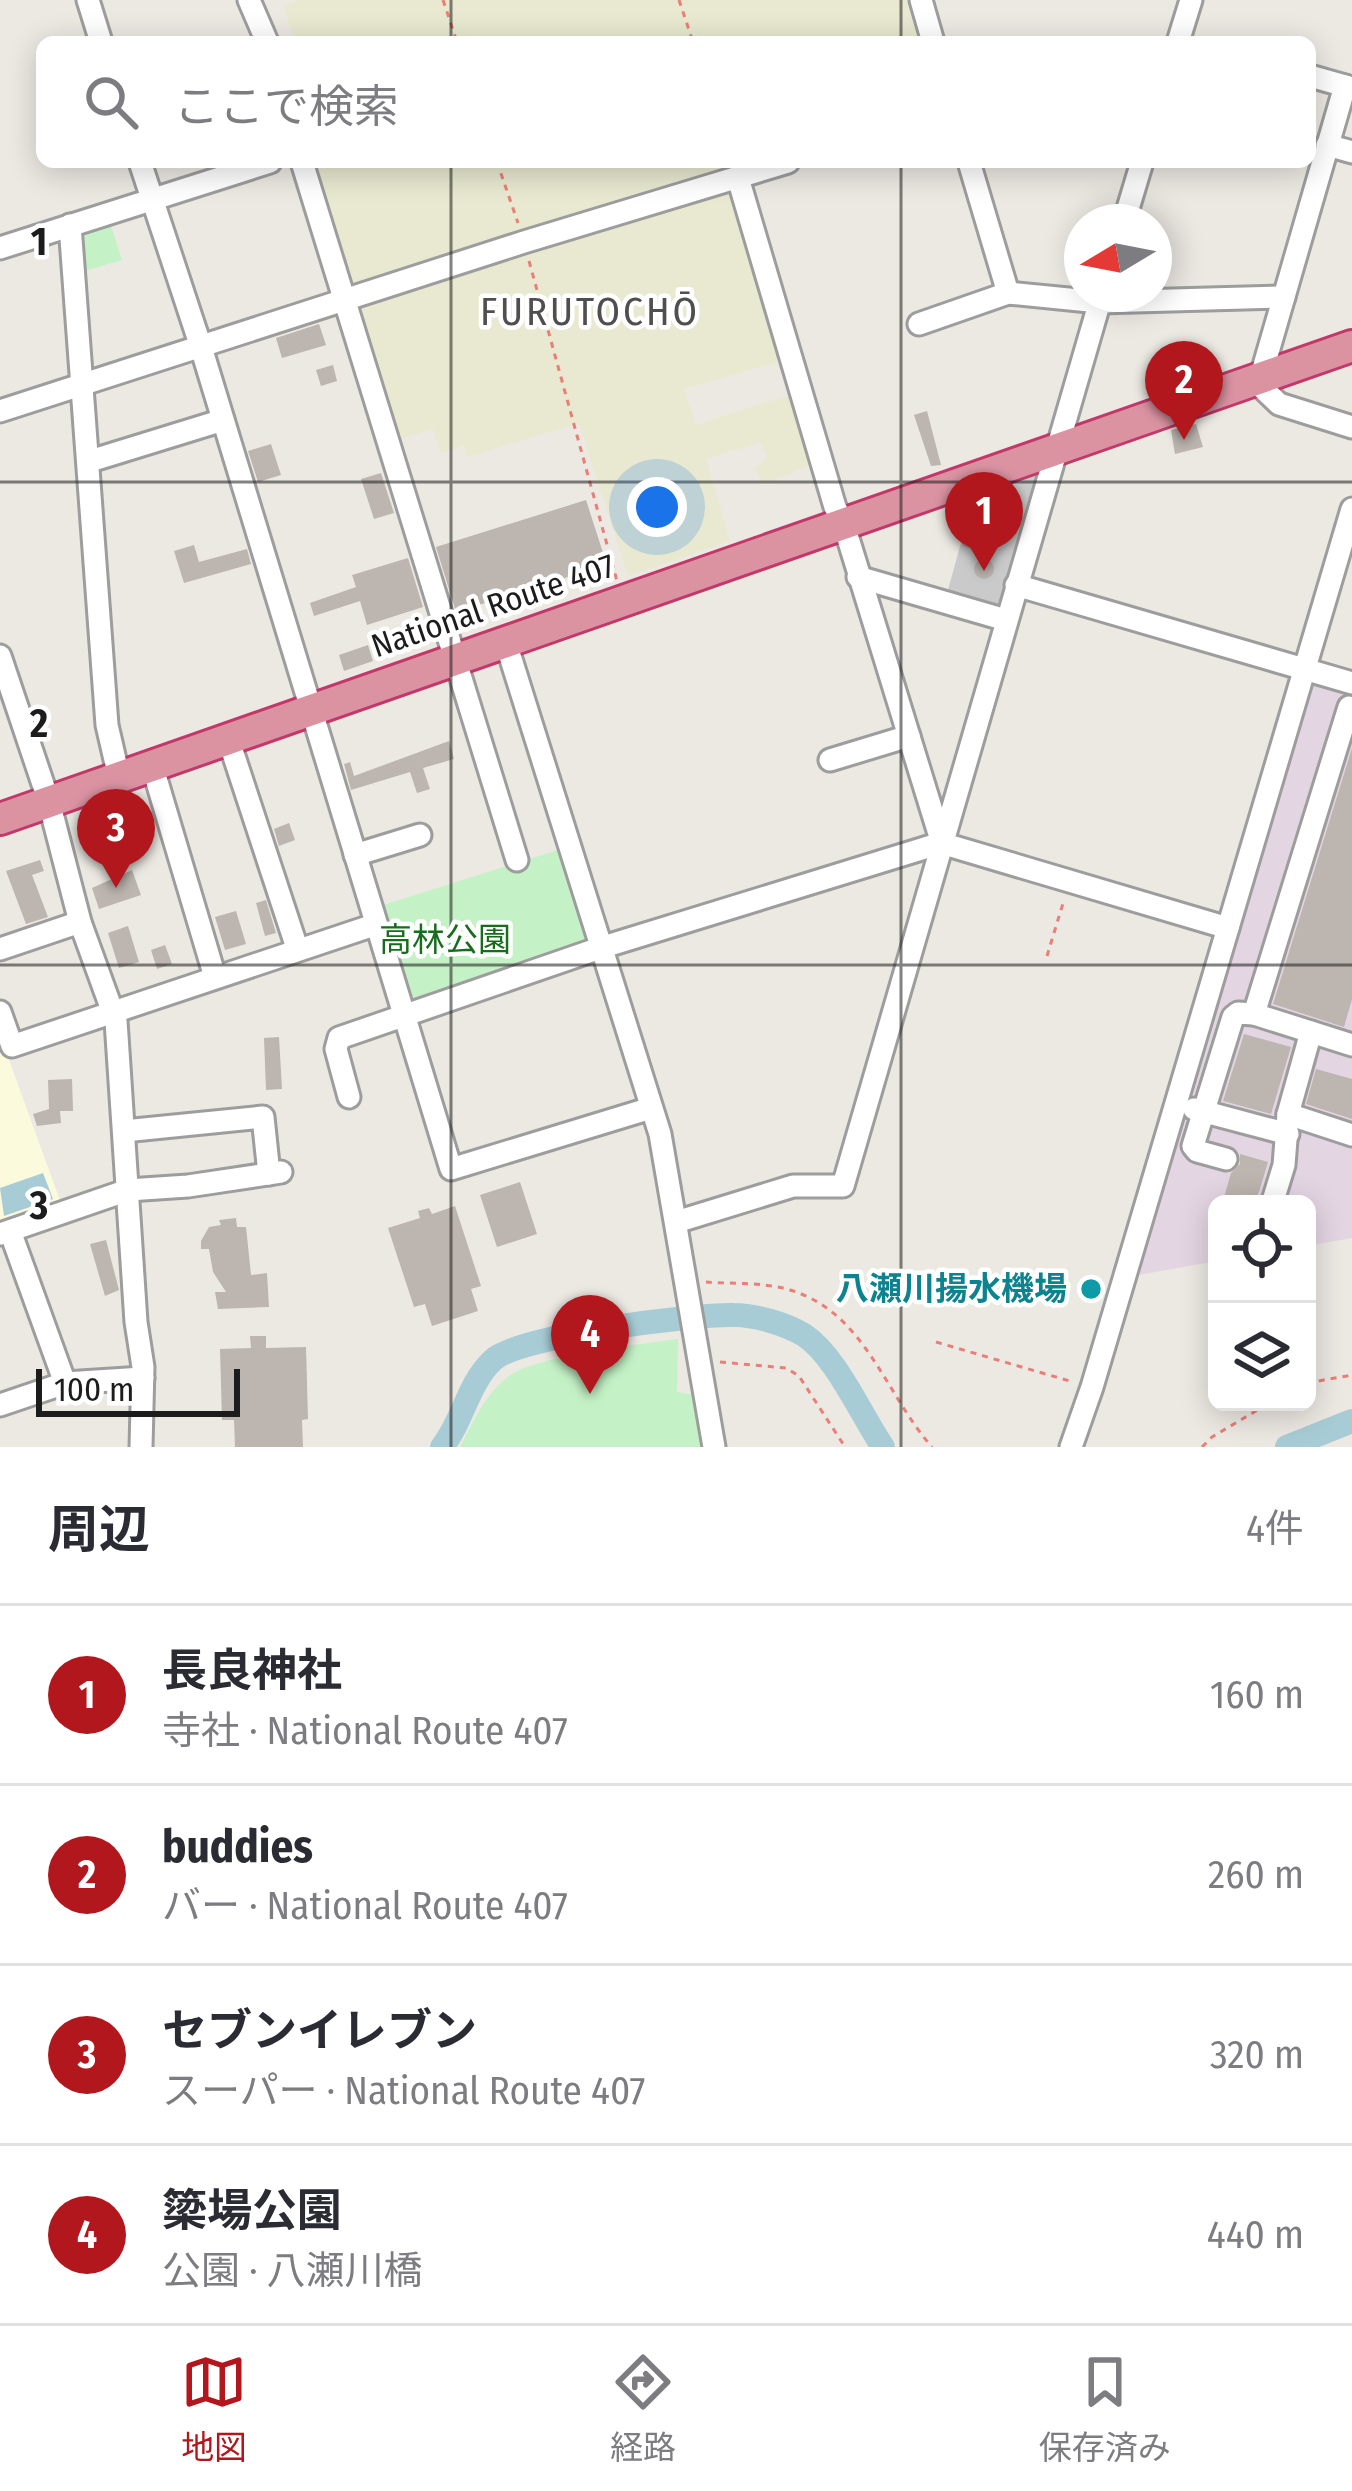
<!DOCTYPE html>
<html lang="ja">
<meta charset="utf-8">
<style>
:root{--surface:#fff;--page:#f2f2f3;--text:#2b2b33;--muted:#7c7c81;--line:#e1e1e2;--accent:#b1171c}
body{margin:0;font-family:"Fira Sans Condensed","Noto Sans JP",sans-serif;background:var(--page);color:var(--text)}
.controls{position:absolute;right:36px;bottom:36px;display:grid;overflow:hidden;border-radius:18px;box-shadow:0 6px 30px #0003}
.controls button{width:108px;height:108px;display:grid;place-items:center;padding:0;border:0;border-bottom:3px solid var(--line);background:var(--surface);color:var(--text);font:60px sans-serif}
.compass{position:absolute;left:1064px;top:204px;width:108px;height:108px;border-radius:50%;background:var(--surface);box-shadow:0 6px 30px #0003;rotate:260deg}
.scale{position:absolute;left:36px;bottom:30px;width:204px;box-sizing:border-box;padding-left:12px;border:6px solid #1c1c1c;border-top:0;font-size:33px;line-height:42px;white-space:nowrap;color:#1c1c1c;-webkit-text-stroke:9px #fff;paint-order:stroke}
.you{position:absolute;left:657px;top:507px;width:42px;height:42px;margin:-30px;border:9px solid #fff;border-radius:50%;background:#1a73e8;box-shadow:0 0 0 18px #1a73e833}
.badge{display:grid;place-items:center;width:78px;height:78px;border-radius:50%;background:var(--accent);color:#fff;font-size:39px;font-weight:700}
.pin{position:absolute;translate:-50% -99px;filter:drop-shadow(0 3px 6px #0008)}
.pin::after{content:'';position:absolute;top:63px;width:42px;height:36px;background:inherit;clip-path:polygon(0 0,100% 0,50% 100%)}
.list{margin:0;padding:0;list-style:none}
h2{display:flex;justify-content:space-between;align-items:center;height:156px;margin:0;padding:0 48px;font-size:51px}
h2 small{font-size:39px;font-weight:400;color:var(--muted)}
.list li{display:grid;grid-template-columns:78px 1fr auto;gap:36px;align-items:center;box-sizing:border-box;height:180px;padding:0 48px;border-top:3px solid var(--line)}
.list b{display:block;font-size:45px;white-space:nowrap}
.list p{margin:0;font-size:39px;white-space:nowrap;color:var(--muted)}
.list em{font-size:39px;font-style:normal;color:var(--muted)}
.icon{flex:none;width:66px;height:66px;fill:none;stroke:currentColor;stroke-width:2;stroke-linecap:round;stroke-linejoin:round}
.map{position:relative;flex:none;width:1352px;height:1447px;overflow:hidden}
.search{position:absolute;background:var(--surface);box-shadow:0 6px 30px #0003;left:36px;right:36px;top:36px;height:132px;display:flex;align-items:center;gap:30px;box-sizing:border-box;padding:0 42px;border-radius:18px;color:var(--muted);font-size:45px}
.sheet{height:876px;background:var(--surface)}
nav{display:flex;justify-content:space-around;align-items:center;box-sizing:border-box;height:168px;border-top:3px solid var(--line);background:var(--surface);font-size:33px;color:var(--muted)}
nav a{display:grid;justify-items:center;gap:6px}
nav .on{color:var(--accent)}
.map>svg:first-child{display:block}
</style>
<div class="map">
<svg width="1352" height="1447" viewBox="0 0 1352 1447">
<rect width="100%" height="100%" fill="#ece9e3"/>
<polygon fill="#e4d5e2" points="1312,682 1352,693 1352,1238 1307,1246 1307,1204 1217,1204 1217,1261 1133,1276 1307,685"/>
<polygon fill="#fbfadd" points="0,1035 62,1206 0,1228"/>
<polygon fill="#cacaca" points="1045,471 1005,614 946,597 974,496"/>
<g fill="#e8e9d0">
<polygon points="299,0 916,0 929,42 287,42 294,39 283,5"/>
<polygon points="306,162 755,162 346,291"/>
<polygon points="735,182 788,359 684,389 696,425 799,392 820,462 762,484 755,468 767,458 761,442 706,459 730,541 628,576 579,423 467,457 464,446 441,453 433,429 392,441 349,303"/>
</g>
<g fill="#c4f2c6">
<polygon points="107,213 122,260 78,273 70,225"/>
<polygon points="564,848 592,942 412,1006 377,907"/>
<path d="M 678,1339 L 677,1392 L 697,1395 L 706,1447 L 460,1447 C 473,1422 486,1393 509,1376 C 537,1356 641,1344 678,1339 Z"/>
</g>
<polygon fill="#a8ccd5" points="43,1173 53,1199 4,1216 0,1188"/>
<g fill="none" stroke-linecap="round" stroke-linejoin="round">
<g stroke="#a8ccd5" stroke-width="24">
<path d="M 442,1447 C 463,1421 468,1383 493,1360 C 518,1336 694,1314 734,1315 C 755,1315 786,1324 804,1335 C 836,1356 861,1415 883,1447"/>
<polyline points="1287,1447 1352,1421"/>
</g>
</g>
<g fill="#bcb5b0">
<polygon points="319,324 326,345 282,358 276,338"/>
<polygon points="333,365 337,381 321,386 316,370"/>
<polygon points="927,411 941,465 931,466 914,415"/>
<polygon points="1196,424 1203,447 1175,454 1171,430"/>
<polygon points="271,444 281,475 258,482 248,451"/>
<polygon points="381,473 394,513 374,519 361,479"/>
<polygon points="586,500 607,565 456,612 436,547"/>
<polygon points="973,509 993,515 982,552 962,546"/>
<polygon points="194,545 199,562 247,549 251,564 184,583 174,551"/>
<polygon points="408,558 423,607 367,625 360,601 314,616 310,603 356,587 352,575"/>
<circle cx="984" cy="569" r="10"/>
<polygon points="368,645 373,661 344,671 339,655"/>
<polygon points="449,741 454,759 423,768 430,789 417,793 410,772 351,790 344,764 350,762 354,776"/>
<polygon points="1352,748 1352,999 1344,1027 1273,1004"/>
<polygon points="289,823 295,840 279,846 274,829"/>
<polygon points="40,860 44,871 32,875 48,917 26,924 6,871"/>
<polygon points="132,870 141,895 99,909 92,888"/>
<polygon points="266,900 276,933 265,936 256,903"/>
<polygon points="236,911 246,944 225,950 215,917"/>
<polygon points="128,926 139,962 119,968 108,933"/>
<polygon points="165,945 172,964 157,969 151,950"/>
<polygon points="1244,1034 1291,1047 1271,1114 1223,1101"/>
<polygon points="279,1037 282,1089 266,1090 264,1038"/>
<polygon points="1316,1069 1352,1079 1352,1119 1306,1104"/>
<polygon points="72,1079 73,1111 60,1111 61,1123 37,1126 33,1114 49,1109 48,1080"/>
<polygon points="1240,1154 1268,1162 1259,1192 1253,1204 1222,1204 1231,1173 1240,1164"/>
<polygon points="520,1182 537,1234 497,1247 480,1195"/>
<polygon points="455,1206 481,1286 471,1289 478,1311 432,1326 425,1304 414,1307 388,1228 420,1218 418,1211 429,1208 432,1214"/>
<polygon points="236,1218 237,1227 246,1227 251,1275 267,1273 269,1307 218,1309 215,1292 226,1292 213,1272 209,1249 201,1249 201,1241 209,1227 221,1225 219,1220"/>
<polygon points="106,1240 119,1290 105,1296 90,1244"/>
<polygon points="1087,1277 1101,1281 1095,1302 1081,1298"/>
<polygon points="250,1336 266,1336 266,1348 306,1347 308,1419 302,1420 303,1447 235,1447 234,1420 222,1420 220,1349 251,1348"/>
</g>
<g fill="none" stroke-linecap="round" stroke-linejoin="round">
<g stroke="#9d9d9d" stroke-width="27">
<g id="minor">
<polyline points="88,0 101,42"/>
<polyline points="249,0 267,42"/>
<polyline points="921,0 933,42"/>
<polyline points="1178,42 1191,0"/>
<polyline points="1310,76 1352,88"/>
<polyline points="1327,145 1352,152"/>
<polyline points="140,162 201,347 451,1169 651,1108"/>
<polyline points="302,162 517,860"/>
<polyline points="969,162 1008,293"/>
<polyline points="738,178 835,507 843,522 940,837"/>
<polyline points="1124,222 1142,162"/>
<polyline points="70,225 107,725 119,777"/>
<polyline points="0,248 270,162"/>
<polyline points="919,324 1008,293 1099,302 1284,297"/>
<polyline points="1261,376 1345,86"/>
<polyline points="1253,379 1279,404 1352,427"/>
<polyline points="0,411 524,242 788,162"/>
<polyline points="90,461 223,420"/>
<polyline points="858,577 1006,620"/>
<polyline points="1016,585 1352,683"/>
<polyline points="505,640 660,1134 714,1447"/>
<polyline points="0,656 49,802 80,922 116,1021 136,1322 143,1367 141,1447"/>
<polyline points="228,738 297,948"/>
<polyline points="830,760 909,736"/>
<polyline points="152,765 215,977"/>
<polyline points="355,855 420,835"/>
<polyline points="0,949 80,922"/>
<polyline points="0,1012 12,1046 374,925"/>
<polyline points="1254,1014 1349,707 1352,708"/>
<polyline points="349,1097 336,1049 339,1038 600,948 941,843 1228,928"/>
<polyline points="1194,1109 1288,1134"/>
<polyline points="1288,1114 1352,1135"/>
<polyline points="124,1131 263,1117 269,1174"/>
<polyline points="1226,1159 1197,1151 1193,1146 1233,1017 1238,1013 1254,1014 1352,1045"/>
<polyline points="1272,1204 1284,1165 1288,1114 1311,1032"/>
<polyline points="676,1222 793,1186 843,1186 1102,294"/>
<polyline points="10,1231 65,1383"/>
<polyline points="0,1234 128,1190 188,1186 281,1172"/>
<polyline points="0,1405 65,1383 143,1378"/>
<polyline points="1071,1447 1092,1387 1352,509"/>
</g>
</g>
<g stroke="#c2386b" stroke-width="36">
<polyline id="highway" points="0,819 1352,346"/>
</g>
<g stroke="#e97f77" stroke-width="3" stroke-dasharray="6 6" stroke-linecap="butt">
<polyline points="443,0 457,42"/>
<polyline points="679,0 693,42"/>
<polyline points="497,162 518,223"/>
<polyline points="529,261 617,581"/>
<polyline points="1047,956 1064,900"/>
<path d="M 706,1282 C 733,1284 764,1282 790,1290 C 865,1312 885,1394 932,1447"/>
<polyline points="936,1342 1073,1382"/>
<polyline points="720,1362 786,1368 799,1376 845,1447"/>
<polyline points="1307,1383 1352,1375"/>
<polyline points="1202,1447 1212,1437 1271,1402"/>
</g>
<use href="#minor" stroke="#fff" stroke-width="21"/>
<use href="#highway" stroke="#db93a2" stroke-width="30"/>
</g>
<path fill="none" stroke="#1c1c1c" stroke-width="3" stroke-opacity="0.55" d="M 451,0 L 451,42M 901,0 L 901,42M 451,162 L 451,1447M 901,162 L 901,1447M 0,482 L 1352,482M 0,965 L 1352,965"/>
<circle fill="#0f9aa8" stroke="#fff" stroke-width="4.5" cx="1091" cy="1289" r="12"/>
<g text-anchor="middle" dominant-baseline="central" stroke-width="9" stroke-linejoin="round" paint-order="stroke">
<g font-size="33" fill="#1c1c1c" stroke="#fff">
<text transform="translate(493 606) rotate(-19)">National Route 407</text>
</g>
<g font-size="33" fill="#186c1c" stroke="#fff">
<text x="445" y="940">高林公園</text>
</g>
<g font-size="33" font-weight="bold" fill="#0d838f" stroke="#fff" text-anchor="end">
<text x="1067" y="1289">八瀬川揚水機場</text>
</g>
<g font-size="39" letter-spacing="3" fill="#4f4f4f" stroke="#fff">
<text x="590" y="312">FURUTOCHŌ</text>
</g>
</g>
<g font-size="39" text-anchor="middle" font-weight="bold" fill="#1c1c1c" stroke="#fff" stroke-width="9" stroke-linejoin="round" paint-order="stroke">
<text x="39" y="255">1</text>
<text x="39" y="737">2</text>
<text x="39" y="1219">3</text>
</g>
</svg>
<div class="controls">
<button><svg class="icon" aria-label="locate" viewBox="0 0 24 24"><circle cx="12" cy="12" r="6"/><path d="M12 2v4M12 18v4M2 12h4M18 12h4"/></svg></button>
<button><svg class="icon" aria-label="layers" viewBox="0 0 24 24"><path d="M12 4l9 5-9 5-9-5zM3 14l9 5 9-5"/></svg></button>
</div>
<svg class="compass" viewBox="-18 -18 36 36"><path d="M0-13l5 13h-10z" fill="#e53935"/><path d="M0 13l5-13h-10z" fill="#7c7c81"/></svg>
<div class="scale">100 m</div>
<div class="you"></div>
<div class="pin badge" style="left:984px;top:571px">1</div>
<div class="pin badge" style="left:1184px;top:440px">2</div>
<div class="pin badge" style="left:116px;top:888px">3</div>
<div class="pin badge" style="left:590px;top:1394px">4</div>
<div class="search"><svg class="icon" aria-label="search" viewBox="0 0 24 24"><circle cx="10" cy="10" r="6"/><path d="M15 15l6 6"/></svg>ここで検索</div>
</div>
<section class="sheet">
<h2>周辺<small>4件</small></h2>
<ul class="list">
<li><span class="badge">1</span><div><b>長良神社</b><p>寺社 · National Route 407</p></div><em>160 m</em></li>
<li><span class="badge">2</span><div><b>buddies</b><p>バー · National Route 407</p></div><em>260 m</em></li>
<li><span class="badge">3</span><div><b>セブンイレブン</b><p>スーパー · National Route 407</p></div><em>320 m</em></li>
<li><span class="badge">4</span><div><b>簗場公園</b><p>公園 · 八瀬川橋</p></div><em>440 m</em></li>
</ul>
</section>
<nav>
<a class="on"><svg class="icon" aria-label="map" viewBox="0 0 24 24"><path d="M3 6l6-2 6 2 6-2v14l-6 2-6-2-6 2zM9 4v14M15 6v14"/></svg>地図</a>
<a><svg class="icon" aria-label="directions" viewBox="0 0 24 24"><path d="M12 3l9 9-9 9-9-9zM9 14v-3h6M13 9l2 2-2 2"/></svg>経路</a>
<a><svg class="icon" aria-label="saved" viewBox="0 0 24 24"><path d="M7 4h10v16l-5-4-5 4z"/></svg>保存済み</a>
</nav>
